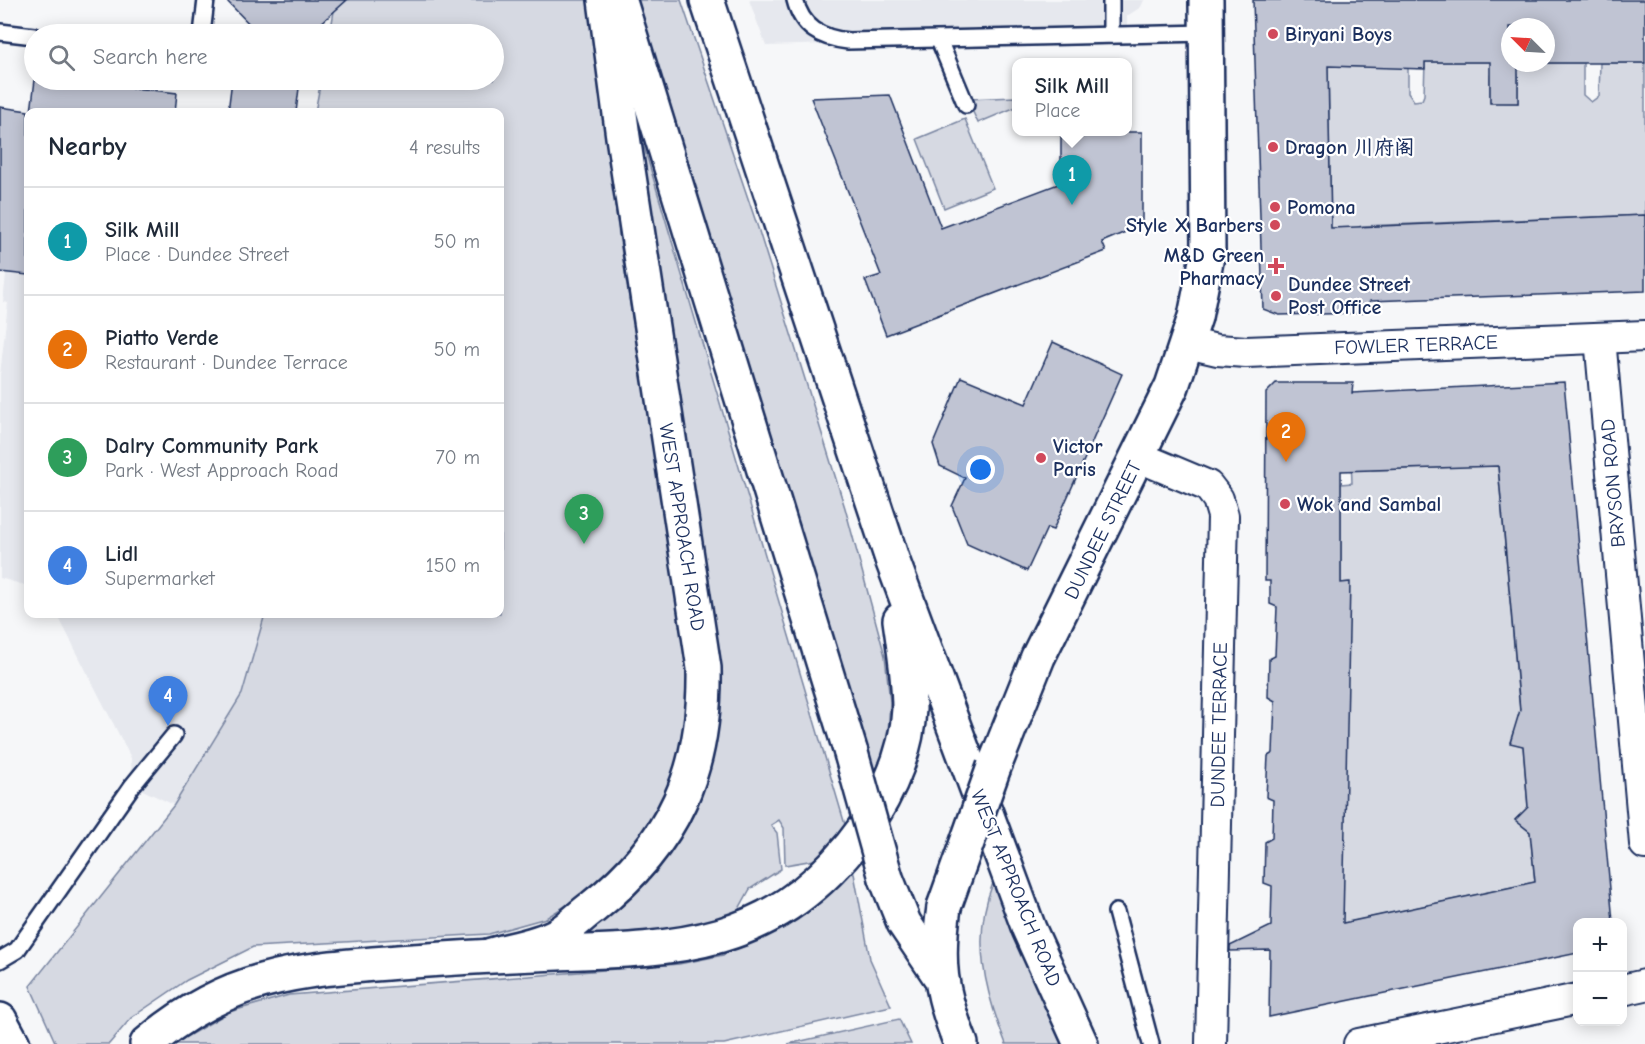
<!DOCTYPE html>
<meta charset="utf-8">
<style>
:root{--surface:#fff;--page:#f2f2f3;--text:#1f2937;--muted:#747a83;--line:#e0e1e3;--accent:#b45309}
body{margin:0;font-family:"Comic Neue","LXGW WenKai TC",sans-serif;background:var(--page);color:var(--text)}
.controls{position:absolute;right:18px;bottom:18px;display:grid;overflow:hidden;border-radius:12px;box-shadow:0 3px 15px #0003}
.controls button{width:54px;height:54px;display:grid;place-items:center;padding:0;border:0;border-bottom:2px solid var(--line);background:var(--surface);color:var(--text);font:30px sans-serif}
.compass{position:absolute;left:1501px;top:18px;width:54px;height:54px;border-radius:50%;background:var(--surface);box-shadow:0 3px 15px #0003;rotate:294deg}
.you{position:absolute;left:981px;top:470px;width:21px;height:21px;margin:-15px;border:4px solid #fff;border-radius:50%;background:#1a73e8;box-shadow:0 0 0 9px #1a73e833}
.badge{display:grid;place-items:center;width:39px;height:39px;border-radius:50%;background:var(--accent);color:#fff;font-size:20px;font-weight:700}
.pin{position:absolute;translate:-50% -50px;filter:drop-shadow(0 2px 3px #0008)}
.pin::after{content:'';position:absolute;top:32px;width:21px;height:18px;background:inherit;clip-path:polygon(0 0,100% 0,50% 100%)}
.popup{position:absolute;left:1012px;top:58px;width:120px;height:78px;box-sizing:border-box;display:grid;place-content:center;border-radius:12px;background:var(--surface);filter:drop-shadow(0 2px 4px #0005);font-size:20px;white-space:nowrap;color:var(--muted)}
.popup b{font-size:22px;color:var(--text)}
.popup::after{content:'';position:absolute;left:50%;top:100%;margin-left:-12px;border:12px solid transparent;border-top-color:var(--surface)}
.list{margin:0;padding:0;list-style:none}
h2{display:flex;justify-content:space-between;align-items:center;height:78px;margin:0;padding:0 24px;font-size:26px}
h2 small{font-size:20px;font-weight:400;color:var(--muted)}
.list li{display:grid;grid-template-columns:39px 1fr auto;gap:18px;align-items:center;box-sizing:border-box;height:108px;padding:0 24px;border-top:2px solid var(--line)}
.list b{display:block;font-size:22px;white-space:nowrap}
.list p{margin:0;font-size:20px;white-space:nowrap;color:var(--muted)}
.list em{font-size:20px;font-style:normal;color:var(--muted)}
.icon{flex:none;width:33px;height:33px;fill:none;stroke:currentColor;stroke-width:2;stroke-linecap:round;stroke-linejoin:round}
.map{position:relative;flex:none;width:1645px;height:1044px;overflow:hidden}
.search{position:absolute;background:var(--surface);box-shadow:0 3px 15px #0003;left:24px;top:24px;width:480px;height:66px;display:flex;align-items:center;gap:15px;box-sizing:border-box;padding:0 21px;border-radius:33px;color:var(--muted);font-size:22px}
.panel{position:absolute;background:var(--surface);box-shadow:0 3px 15px #0003;left:24px;top:108px;width:480px;height:510px;border-radius:12px}
.map>svg:first-child{display:block}
</style>
<div class="map">
<svg width="1645" height="1044" viewBox="0 0 1645 1044">
<rect width="100%" height="100%" fill="#f6f7f9"/>
<filter id="ink" filterUnits="userSpaceOnUse"><feTurbulence type="fractalNoise" baseFrequency=".0167" numOctaves="2"/><feDisplacementMap in="SourceGraphic" scale="12" xChannelSelector="R" yChannelSelector="G"/><feConvolveMatrix kernelMatrix="1 2 1 2 8 2 1 2 1" color-interpolation-filters="sRGB"/></filter>
<g filter="url(#ink)">
<g fill="#e6e8ee">
<polygon points="749,0 1144,0 1141,7 1127,16 1127,35 766,46"/>
<polygon points="16,184 28,186 28,586 0,578 0,375 8,303 3,302"/>
<polygon points="57,614 265,614 242,694 174,805 132,785 131,758"/>
</g>
<g fill="#d6d9e2" stroke="#7884a0" stroke-width="1.5">
<polygon points="336,0 589,0 619,235 684,638 690,705 670,786 638,843 586,893 546,918 489,934 253,947 187,980 131,1018 109,1044 56,1044 30,986 174,805 242,694 265,614 500,614 500,112 315,112 321,80 494,80 494,34 330,34"/>
<polygon points="635,0 681,0 758,228 845,508 885,656 890,702 888,734 883,761 872,781"/>
<polygon points="1408,62 1408,92 1414,101 1422,100 1424,95 1425,62 1495,62 1490,76 1490,102 1518,103 1518,75 1512,63 1583,63 1583,95 1591,102 1599,96 1600,63 1645,63 1645,215 1361,226 1331,239 1328,66 1368,67"/>
<path d="M 628,93 L 846,828 L 820,859 L 785,865 L 784,828 L 779,820 L 771,825 L 777,833 L 781,869 L 750,889 L 735,916 L 664,937 L 569,936 C 587,925 607,914 624,902 C 663,872 681,826 703,784 Z"/>
<polygon points="1016,97 1016,107 978,123 967,99"/>
<polygon points="965,119 993,188 944,208 917,139"/>
<polygon points="1497,456 1522,735 1513,733 1510,742 1523,746 1529,820 1519,816 1515,820 1530,832 1535,882 1350,922 1326,934 1349,582 1341,583 1341,484 1352,483 1351,458 1372,470 1458,467"/>
<polygon points="852,863 870,959 891,1006 724,1044 174,1044 229,1012 289,995 679,964 723,955 760,937"/>
<path d="M 993,883 L 1062,1044 L 1006,1044 C 985,992 971,938 993,883 Z"/>
<polygon points="899,1019 911,1044 788,1044"/>
</g>
<g fill="#c0c4d3" stroke="#1b2f5e" stroke-width="1.5" fill-rule="evenodd">
<polygon points="226,0 347,0 309,34 259,34"/>
<polygon points="1253,0 1645,0 1645,63 1546,63 1546,27 1510,27 1510,63 1518,63 1518,103 1490,103 1490,62 1425,62 1425,69 1328,66 1331,228 1645,215 1645,291 1370,301 1363,313 1279,315 1263,309"/>
<polygon points="35,80 64,80 177,93 175,112 31,112"/>
<polygon points="232,80 300,80 296,112 228,112"/>
<polygon points="890,95 941,228 1061,183 1061,132 1142,132 1142,225 1102,242 1106,251 886,335 865,280 881,275 811,98"/>
<polygon points="0,107 28,111 28,275 0,272"/>
<polygon points="1053,342 1122,374 1053,530 1047,528 1027,571 967,544 952,506 965,478 940,466 933,444 961,377 1026,404"/>
<path d="M 1564,382 L 1613,922 L 1578,922 L 1578,953 L 1269,1017 L 1270,950 L 1230,951 L 1230,946 L 1271,926 L 1272,886 L 1264,883 L 1265,842 L 1272,838 L 1273,800 L 1266,797 L 1268,756 L 1273,753 L 1275,701 L 1268,697 L 1269,659 L 1275,656 L 1277,607 L 1270,604 L 1270,581 L 1265,581 L 1266,393 L 1276,383 L 1353,383 L 1352,393 ZM 1498,466 L 1520,710 L 1510,743 L 1523,746 L 1528,807 L 1515,820 L 1530,832 L 1535,882 L 1343,923 L 1350,582 L 1341,583 L 1341,471 Z"/>
</g>
<g fill="none" stroke-linecap="round" stroke-linejoin="round">
<g stroke="#1b2f5e" stroke-width="20">
<g id="service">
<path d="M 795,0 C 802,28 821,38 848,41 L 1207,33"/>
<polyline points="1111,0 1111,35"/>
<polyline points="0,32 34,36"/>
<polyline points="202,34 206,0"/>
<polyline points="939,40 966,105"/>
<polyline points="1116,912 1151,1044"/>
<polyline points="0,960 17,950 132,786 174,735"/>
</g>
</g>
<g stroke="#1b2f5e" stroke-width="34">
<g id="minor">
<polyline points="1600,338 1645,844"/>
<polyline points="1187,343 1217,350 1246,352 1645,336"/>
<polyline points="1139,457 1208,486 1218,499 1223,516 1211,1044"/>
<polyline points="1622,990 1645,985"/>
<polyline points="1359,1044 1578,999"/>
</g>
</g>
<g stroke="#1b2f5e" stroke-width="38">
<g id="tertiary">
<polyline points="707,0 893,562 1029,929 1081,1044"/>
<polyline points="621,5 851,753"/>
<polyline points="994,767 1038,657 1172,386 1195,317 1208,251 1206,0"/>
<polyline points="886,878 904,923 941,978"/>
<path d="M 944,907 C 936,962 940,992 961,1044"/>
<path d="M 491,955 C 512,949 538,945 557,935 C 569,929 581,915 593,907 C 674,843 706,770 704,668 L 623,137 L 605,0"/>
<path d="M 147,1044 C 227,975 297,970 398,962 C 451,958 504,955 558,953 C 678,949 768,947 851,846 C 881,809 907,758 909,709 C 909,679 904,649 900,620"/>
</g>
</g>
<g stroke="#1b2f5e" stroke-width="38">
<polyline id="primary" points="0,1020 13,1044"/>
</g>
<use href="#service" stroke="#fff" stroke-width="15"/>
<use href="#minor" stroke="#fff" stroke-width="30"/>
<use href="#tertiary" stroke="#fff" stroke-width="33"/>
<use href="#primary" stroke="#fff" stroke-width="33"/>
<g stroke="#1b2f5e" stroke-width="38" stroke-linecap="butt">
<g id="tertiary-bridge">
<polyline points="851,753 886,878"/>
<polyline points="944,907 994,767"/>
</g>
</g>
<use href="#tertiary-bridge" stroke="#fff" stroke-width="33"/>
</g>
</g>
<g fill="#d1495b" stroke="#fff" stroke-width="2">
<circle cx="1273" cy="34" r="6"/>
<circle cx="1273" cy="147" r="6"/>
<circle cx="1275" cy="207" r="6"/>
<circle cx="1275" cy="225" r="6"/>
<path d="M1273 257h6v6h6v6h-6v6h-6v-6h-6v-6h6z"/>
<circle cx="1276" cy="296" r="6"/>
<circle cx="1041" cy="458" r="6"/>
<circle cx="1285" cy="504" r="6"/>
</g>
<g text-anchor="middle" dominant-baseline="central" stroke-width="4.5" stroke-linejoin="round" paint-order="stroke">
<g font-size="20" font-weight="bold" fill="#1b2f5e" stroke="#fff" text-anchor="start">
<text x="1285" y="34">Biryani Boys</text>
<text x="1285" y="147">Dragon 川府阁</text>
<text x="1287" y="207">Pomona</text>
<text x="1263" y="225" text-anchor="end">Style X Barbers</text>
<text x="1264" y="255" text-anchor="end">M&amp;D Green<tspan x="1264" dy="23">Pharmacy</tspan></text>
<text x="1288" y="284">Dundee Street<tspan x="1288" dy="23">Post Office</tspan></text>
<text x="1053" y="446">Victor<tspan x="1053" dy="23">Paris</tspan></text>
<text x="1297" y="504">Wok and Sambal</text>
</g>
<g font-size="20" fill="#1b2f5e" stroke="#fff">
<text transform="translate(1416 345) rotate(-2)">FOWLER TERRACE</text>
<text transform="translate(1613 483) rotate(-95)">BRYSON ROAD</text>
<text transform="translate(682 527) rotate(81)">WEST APPROACH ROAD</text>
<text transform="translate(1103 530) rotate(-64)">DUNDEE STREET</text>
<text transform="translate(1219 725) rotate(-89)">DUNDEE TERRACE</text>
<text transform="translate(1016 888) rotate(68)">WEST APPROACH ROAD</text>
</g>
</g>
</svg>
<div class="controls">
<button>+</button>
<button>−</button>
</div>
<svg class="compass" viewBox="-18 -18 36 36"><path d="M0-13l5 13h-10z" fill="#e53935"/><path d="M0 13l5-13h-10z" fill="#747a83"/></svg>
<div class="you"></div>
<div class="pin badge" style="left:1072px;top:205px;background:#0f9aa8">1</div>
<div class="popup"><b>Silk Mill</b>Place</div>
<div class="pin badge" style="left:1286px;top:462px;background:#e8710a">2</div>
<div class="pin badge" style="left:584px;top:544px;background:#2e9e5b">3</div>
<div class="pin badge" style="left:168px;top:726px;background:#3f7fe0">4</div>
<div class="search"><svg class="icon" aria-label="search" viewBox="0 0 24 24"><circle cx="10" cy="10" r="6"/><path d="M15 15l6 6"/></svg>Search here</div>
<section class="panel">
<h2>Nearby<small>4 results</small></h2>
<ul class="list">
<li><span class="badge" style="background:#0f9aa8">1</span><div><b>Silk Mill</b><p>Place · Dundee Street</p></div><em>50 m</em></li>
<li><span class="badge" style="background:#e8710a">2</span><div><b>Piatto Verde</b><p>Restaurant · Dundee Terrace</p></div><em>50 m</em></li>
<li><span class="badge" style="background:#2e9e5b">3</span><div><b>Dalry Community Park</b><p>Park · West Approach Road</p></div><em>70 m</em></li>
<li><span class="badge" style="background:#3f7fe0">4</span><div><b>Lidl</b><p>Supermarket</p></div><em>150 m</em></li>
</ul>
</section>
</div>
